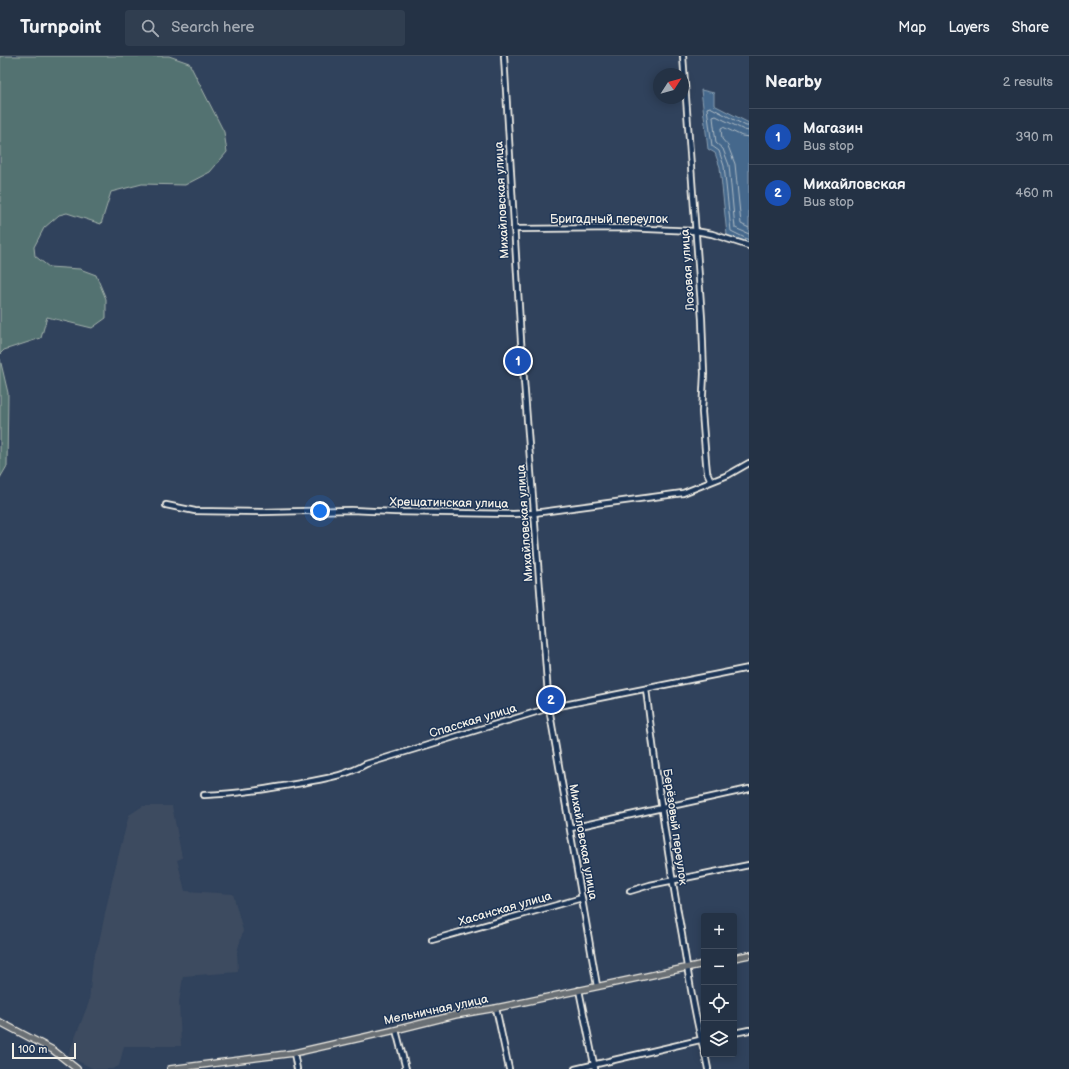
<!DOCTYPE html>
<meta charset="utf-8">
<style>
:root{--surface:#243245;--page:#303e50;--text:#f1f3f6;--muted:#a3aab3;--line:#414d5e;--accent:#d6ab8b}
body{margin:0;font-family:"Balsamiq Sans",sans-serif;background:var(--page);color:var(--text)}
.controls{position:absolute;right:12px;bottom:12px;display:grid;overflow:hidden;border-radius:4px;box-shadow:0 2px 10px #0003}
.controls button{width:36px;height:36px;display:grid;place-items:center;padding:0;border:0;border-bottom:1px solid var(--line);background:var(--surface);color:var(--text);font:20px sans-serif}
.compass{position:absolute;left:653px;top:12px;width:36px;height:36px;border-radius:50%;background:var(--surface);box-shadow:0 2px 10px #0003;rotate:54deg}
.scale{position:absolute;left:12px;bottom:10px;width:64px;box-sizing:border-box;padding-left:4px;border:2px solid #f4f1e8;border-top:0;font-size:11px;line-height:14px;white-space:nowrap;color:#f4f1e8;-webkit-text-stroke:3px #1d3557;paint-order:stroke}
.you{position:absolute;left:320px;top:455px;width:14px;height:14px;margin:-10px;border:3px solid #fff;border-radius:50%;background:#1a73e8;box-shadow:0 0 0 6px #1a73e833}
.badge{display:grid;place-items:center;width:26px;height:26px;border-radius:50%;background:var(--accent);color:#fff;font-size:13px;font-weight:700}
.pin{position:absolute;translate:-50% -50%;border:2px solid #fff;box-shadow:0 1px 4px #0006}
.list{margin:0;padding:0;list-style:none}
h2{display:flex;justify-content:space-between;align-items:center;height:52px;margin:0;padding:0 16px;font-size:17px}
h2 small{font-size:13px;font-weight:400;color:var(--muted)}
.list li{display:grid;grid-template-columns:26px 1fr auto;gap:12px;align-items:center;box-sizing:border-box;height:56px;padding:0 16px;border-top:1px solid var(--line)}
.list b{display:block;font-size:15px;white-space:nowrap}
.list p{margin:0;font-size:13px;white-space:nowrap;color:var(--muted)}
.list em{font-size:13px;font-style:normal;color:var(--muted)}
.icon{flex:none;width:22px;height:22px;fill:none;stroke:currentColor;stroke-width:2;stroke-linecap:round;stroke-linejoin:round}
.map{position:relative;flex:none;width:749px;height:1013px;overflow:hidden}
header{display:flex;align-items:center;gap:24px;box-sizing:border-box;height:56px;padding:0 20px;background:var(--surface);border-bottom:1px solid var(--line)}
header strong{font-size:19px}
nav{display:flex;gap:22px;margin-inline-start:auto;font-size:14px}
.search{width:280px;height:36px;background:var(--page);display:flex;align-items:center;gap:10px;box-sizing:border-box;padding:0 14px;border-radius:4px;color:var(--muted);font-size:15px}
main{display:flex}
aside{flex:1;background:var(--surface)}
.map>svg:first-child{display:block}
</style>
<header>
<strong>Turnpoint</strong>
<div class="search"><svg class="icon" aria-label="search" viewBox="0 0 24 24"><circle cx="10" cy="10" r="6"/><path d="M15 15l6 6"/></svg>Search here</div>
<nav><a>Map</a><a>Layers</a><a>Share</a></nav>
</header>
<main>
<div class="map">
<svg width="749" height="1013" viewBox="0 0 749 1013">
<rect width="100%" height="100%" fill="#30425c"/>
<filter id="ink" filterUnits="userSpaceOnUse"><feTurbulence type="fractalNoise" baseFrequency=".025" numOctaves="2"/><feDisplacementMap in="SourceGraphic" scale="8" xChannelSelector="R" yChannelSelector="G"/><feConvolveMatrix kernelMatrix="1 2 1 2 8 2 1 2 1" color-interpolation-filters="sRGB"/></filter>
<g filter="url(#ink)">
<polygon fill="#3e4c60" points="143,750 172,750 182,802 177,804 185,835 233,838 243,875 237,896 238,916 183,920 179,946 181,990 124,990 119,1010 112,1013 94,1013 68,1000 89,946 93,904 99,886 113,821 129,759"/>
<g fill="#537271" stroke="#a4b2ac">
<polygon points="0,0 169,0 189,7 224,76 227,96 210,116 185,129 142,128 111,136 101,168 67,157 59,159 44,172 34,191 35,200 49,211 80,213 96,219 106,243 106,262 92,272 47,261 41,282 4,294 0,298"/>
<polygon points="0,303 8,337 7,410 0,422"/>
</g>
<polygon fill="#44688c" stroke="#8a9fb1" points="701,34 714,37 714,49 749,67 749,187 727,179 720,111 715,97 708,93"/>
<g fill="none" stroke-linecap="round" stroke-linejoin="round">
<g stroke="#aebac3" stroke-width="1">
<polyline points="749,70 746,70 710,51 707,52 712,90 719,95 724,110 731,175 749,184"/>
<polyline points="749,75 744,74 716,60 713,61 716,87 723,93 729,109 735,172 749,178"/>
<polyline points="749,81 742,80 723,71 721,72 722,83 728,90 735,108 741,168 749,172"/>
</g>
<g stroke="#f4f1e8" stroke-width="8">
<g id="minor">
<polyline points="504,0 521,285 549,652 597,930"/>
<polyline points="683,0 702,263 704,318 702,356 706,406 707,416 711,425"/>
<polyline points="514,173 625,172 695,175 712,178 749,190"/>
<polyline points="166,449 195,455 261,456 351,454 395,456 513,458 534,457 683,437 728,419 749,407"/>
<path d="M 646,633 C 656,716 667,797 682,879 C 688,918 694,957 704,995"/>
<path d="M 204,739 C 239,738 273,732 307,726 C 328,722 347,719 366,708 L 549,652 L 749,612"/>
<polyline points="571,772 749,733"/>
<polyline points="630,835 650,829 749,809"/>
<polyline points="432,884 582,842"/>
<polyline points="579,934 595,1013"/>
<polyline points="496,952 509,1013"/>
<polyline points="396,974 406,1013"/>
<polyline points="734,977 749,974"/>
<polyline points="294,997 297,1013"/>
<polyline points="705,998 708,1013"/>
<polyline points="575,1013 704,983"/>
</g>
</g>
<g stroke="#f4f1e8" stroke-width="8">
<g id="major">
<polyline points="734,902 749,899"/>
<polyline points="0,966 53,994 77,1013"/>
<polyline points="170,1013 294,997 391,975 455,959 496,952 704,908"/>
</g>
</g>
<use href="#minor" stroke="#1d3557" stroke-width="4.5"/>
<use href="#major" stroke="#6b6f75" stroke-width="5.5"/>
</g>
</g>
<g text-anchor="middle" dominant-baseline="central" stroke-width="3" stroke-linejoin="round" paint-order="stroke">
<g font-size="12" fill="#f4f1e8" stroke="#1d3557">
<text transform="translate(502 144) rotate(-93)">Михайловская улица</text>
<text x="609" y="163">Бригадный переулок</text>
<text transform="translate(688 214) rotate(-94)">Лозовая улица</text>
<text transform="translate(449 447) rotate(1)">Хрещатинская улица</text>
<text transform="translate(525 467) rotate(-94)">Михайловская улица</text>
<text transform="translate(473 665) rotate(-17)">Спасская улица</text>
<text transform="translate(675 771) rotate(82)">Берёзовый переулок</text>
<text transform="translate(583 786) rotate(80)">Михайловская улица</text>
<text transform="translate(505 853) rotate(-16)">Хасанская улица</text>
<text transform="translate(436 954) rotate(-12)">Мельничная улица</text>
</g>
</g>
</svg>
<div class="controls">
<button>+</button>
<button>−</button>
<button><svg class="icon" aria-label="locate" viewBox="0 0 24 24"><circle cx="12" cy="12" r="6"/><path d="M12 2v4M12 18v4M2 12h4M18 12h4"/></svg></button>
<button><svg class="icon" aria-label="layers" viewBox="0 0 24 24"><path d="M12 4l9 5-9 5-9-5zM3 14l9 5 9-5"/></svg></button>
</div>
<svg class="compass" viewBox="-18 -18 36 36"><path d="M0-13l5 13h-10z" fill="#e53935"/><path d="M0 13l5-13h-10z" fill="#a3aab3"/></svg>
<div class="scale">100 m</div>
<div class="you"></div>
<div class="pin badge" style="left:518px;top:305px;background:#1a4fb4">1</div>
<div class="pin badge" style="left:551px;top:644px;background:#1a4fb4">2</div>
</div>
<aside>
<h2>Nearby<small>2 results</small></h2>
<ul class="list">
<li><span class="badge" style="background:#1a4fb4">1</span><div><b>Магазин</b><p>Bus stop</p></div><em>390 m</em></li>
<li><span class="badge" style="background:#1a4fb4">2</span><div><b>Михайловская</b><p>Bus stop</p></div><em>460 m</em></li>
</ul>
</aside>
</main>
